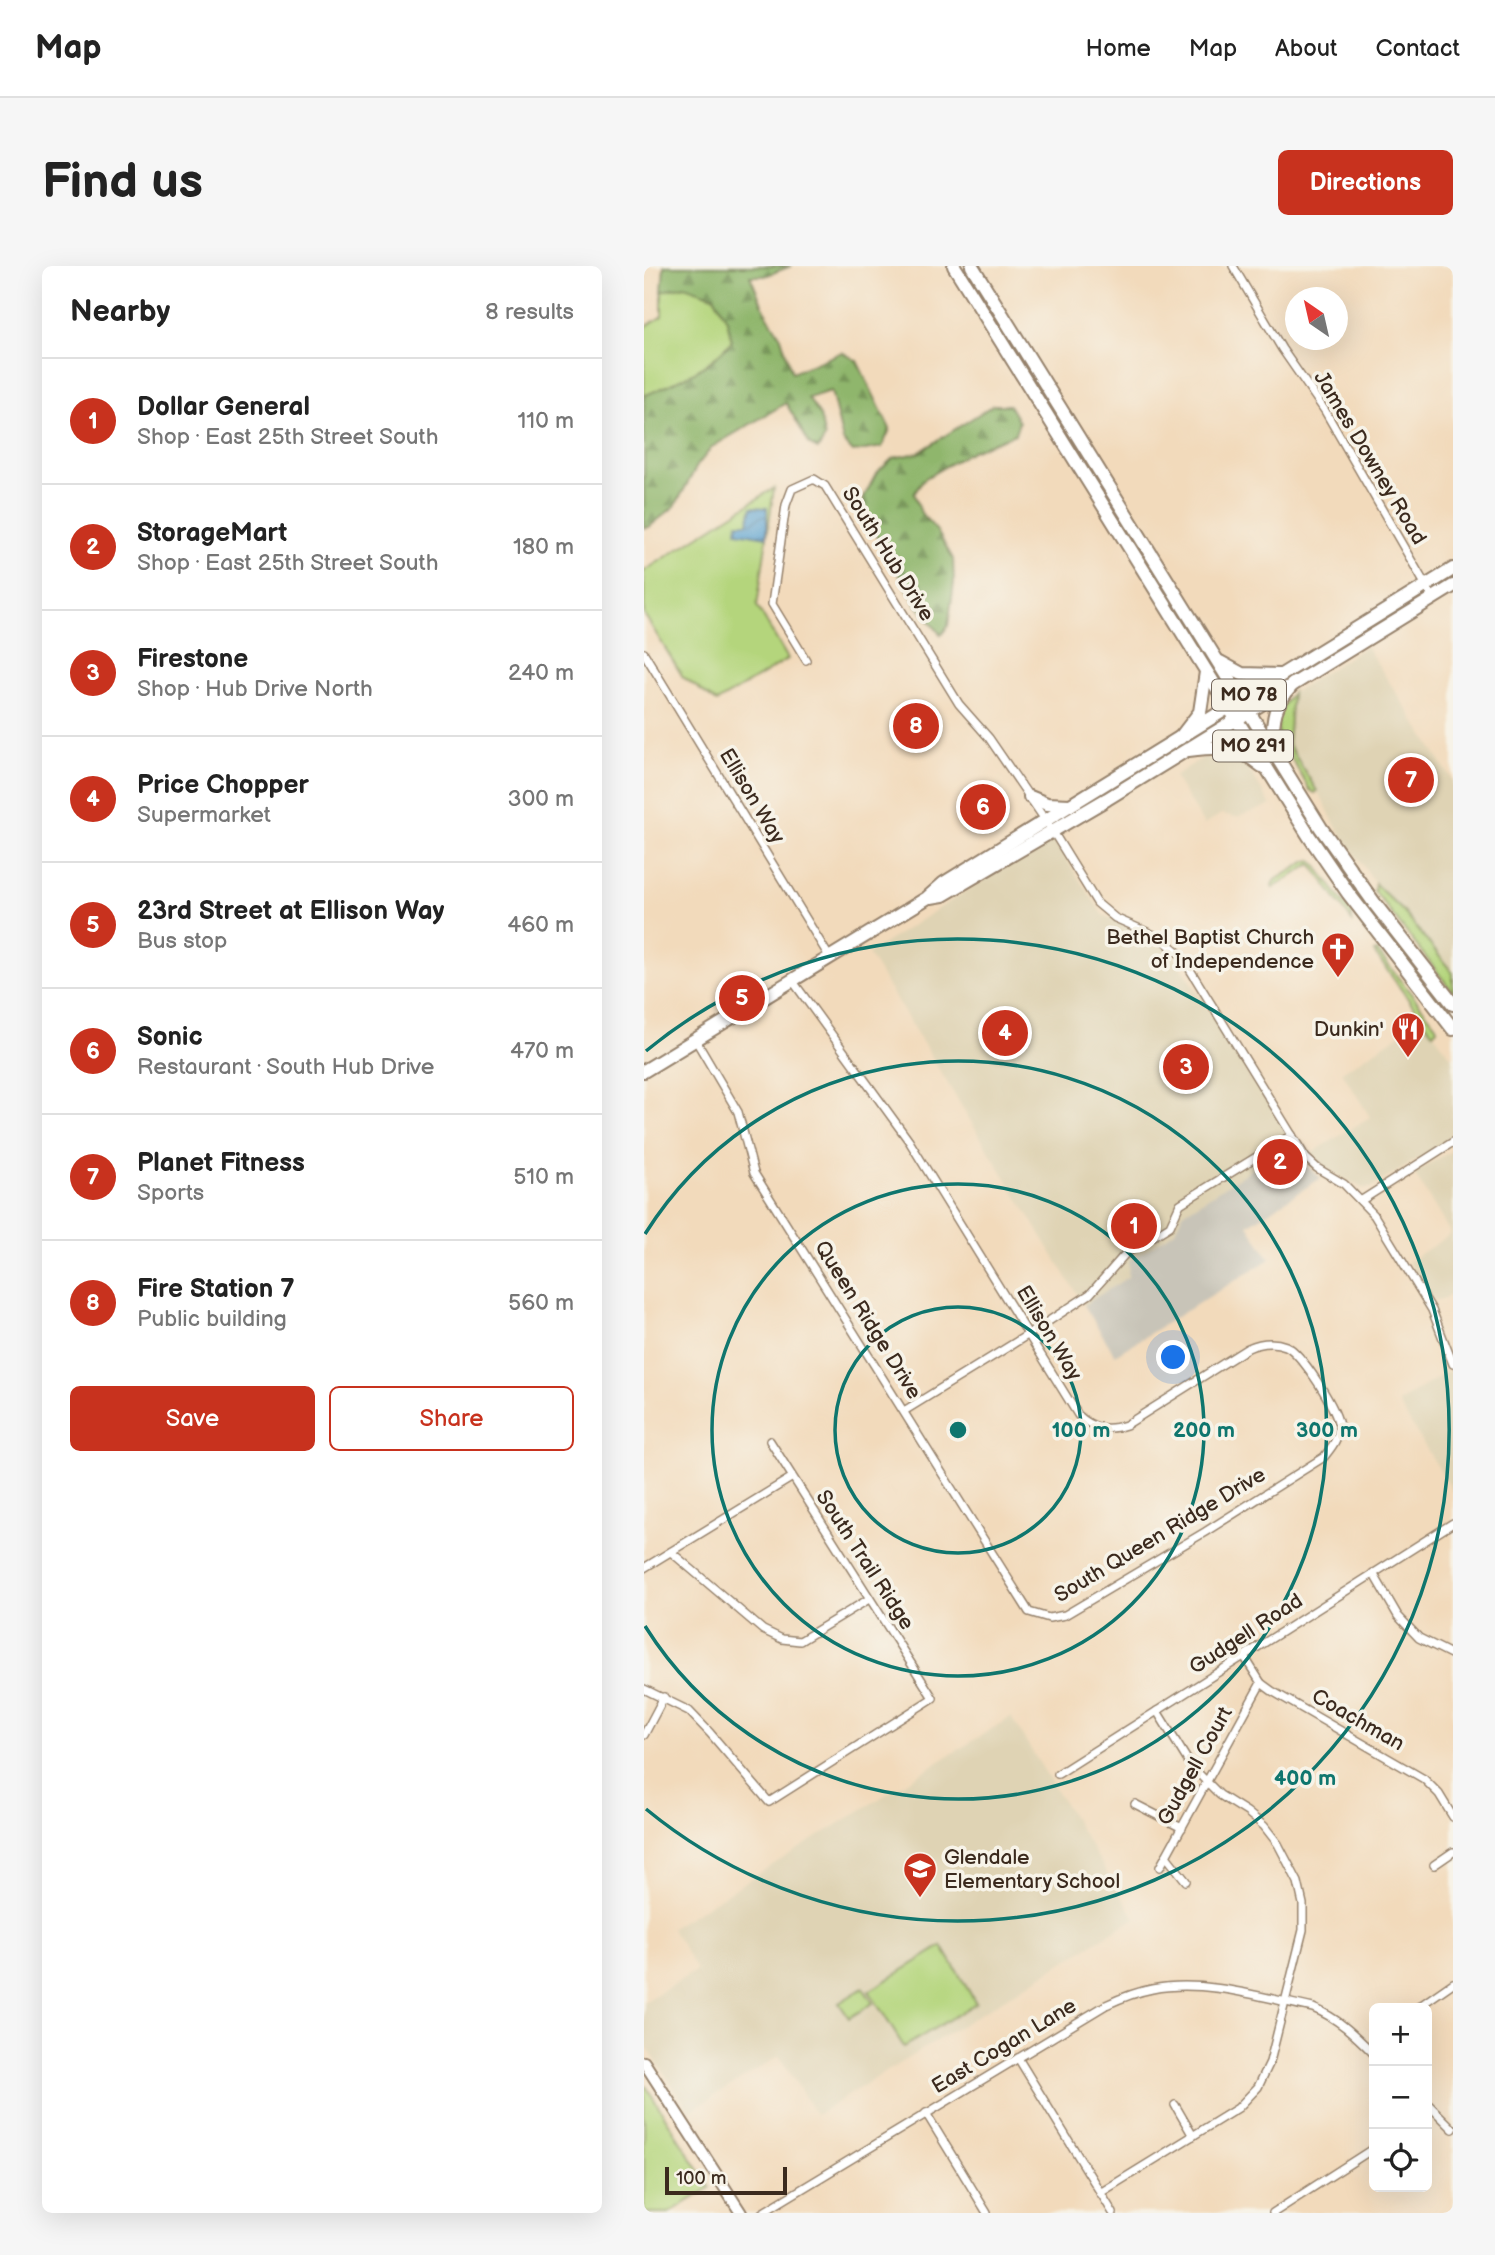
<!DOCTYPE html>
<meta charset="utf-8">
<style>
:root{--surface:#fff;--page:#f6f6f6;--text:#222;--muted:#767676;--line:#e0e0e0;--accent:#c8321e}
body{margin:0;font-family:"Balsamiq Sans",sans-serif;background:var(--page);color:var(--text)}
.controls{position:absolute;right:21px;bottom:21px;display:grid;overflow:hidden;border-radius:10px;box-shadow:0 7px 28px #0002}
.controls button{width:63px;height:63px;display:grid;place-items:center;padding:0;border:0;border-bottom:2px solid var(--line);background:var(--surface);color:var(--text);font:35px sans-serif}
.compass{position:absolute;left:641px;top:21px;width:63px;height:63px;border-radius:50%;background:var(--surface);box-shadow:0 7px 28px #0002;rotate:326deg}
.scale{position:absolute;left:21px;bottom:18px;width:122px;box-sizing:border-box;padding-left:7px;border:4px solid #3b2a1e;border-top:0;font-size:19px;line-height:24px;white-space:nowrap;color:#3b2a1e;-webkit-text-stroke:5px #f7f3e8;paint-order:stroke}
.you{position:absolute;left:530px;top:1092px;width:24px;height:24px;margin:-18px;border:5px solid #fff;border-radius:50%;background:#1a73e8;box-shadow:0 0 0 10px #1a73e833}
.badge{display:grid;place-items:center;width:46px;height:46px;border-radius:50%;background:var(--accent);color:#fff;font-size:23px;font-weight:700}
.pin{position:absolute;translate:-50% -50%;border:4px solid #fff;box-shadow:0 2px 7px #0006}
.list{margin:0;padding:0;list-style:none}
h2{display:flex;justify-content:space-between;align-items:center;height:91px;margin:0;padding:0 28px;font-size:30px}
h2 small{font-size:23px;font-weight:400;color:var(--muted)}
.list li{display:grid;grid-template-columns:46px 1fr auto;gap:21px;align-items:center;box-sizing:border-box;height:126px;padding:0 28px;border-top:2px solid var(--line)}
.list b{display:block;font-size:26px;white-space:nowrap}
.list p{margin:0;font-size:23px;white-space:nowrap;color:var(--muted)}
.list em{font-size:23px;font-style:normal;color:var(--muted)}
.actions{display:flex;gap:14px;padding:21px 28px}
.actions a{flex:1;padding:16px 0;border:2px solid var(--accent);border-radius:10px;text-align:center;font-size:24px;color:var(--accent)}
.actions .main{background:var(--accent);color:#fff}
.icon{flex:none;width:38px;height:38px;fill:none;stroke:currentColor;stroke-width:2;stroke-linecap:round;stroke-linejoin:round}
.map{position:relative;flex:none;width:809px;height:1947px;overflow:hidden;border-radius:10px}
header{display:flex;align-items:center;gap:42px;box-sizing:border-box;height:98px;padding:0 35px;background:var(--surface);border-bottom:2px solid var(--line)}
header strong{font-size:33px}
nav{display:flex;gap:38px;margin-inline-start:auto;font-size:24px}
.intro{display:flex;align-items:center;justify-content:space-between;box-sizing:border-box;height:168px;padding:0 42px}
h1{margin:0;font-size:49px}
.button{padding:18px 32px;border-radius:10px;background:var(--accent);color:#fff;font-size:24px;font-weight:700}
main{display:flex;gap:42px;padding:0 42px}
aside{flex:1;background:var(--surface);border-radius:10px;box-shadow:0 7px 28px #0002}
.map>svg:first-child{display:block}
</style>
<header>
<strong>Map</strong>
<nav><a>Home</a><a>Map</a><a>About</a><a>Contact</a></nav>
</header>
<div class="intro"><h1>Find us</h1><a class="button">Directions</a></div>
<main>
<aside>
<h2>Nearby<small>8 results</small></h2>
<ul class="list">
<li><span class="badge">1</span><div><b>Dollar General</b><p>Shop · East 25th Street South</p></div><em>110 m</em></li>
<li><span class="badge">2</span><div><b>StorageMart</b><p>Shop · East 25th Street South</p></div><em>180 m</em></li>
<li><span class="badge">3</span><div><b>Firestone</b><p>Shop · Hub Drive North</p></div><em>240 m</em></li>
<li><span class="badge">4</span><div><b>Price Chopper</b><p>Supermarket</p></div><em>300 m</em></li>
<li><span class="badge">5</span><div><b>23rd Street at Ellison Way</b><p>Bus stop</p></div><em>460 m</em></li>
<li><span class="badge">6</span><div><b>Sonic</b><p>Restaurant · South Hub Drive</p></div><em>470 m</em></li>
<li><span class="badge">7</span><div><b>Planet Fitness</b><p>Sports</p></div><em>510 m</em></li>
<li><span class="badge">8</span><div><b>Fire Station 7</b><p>Public building</p></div><em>560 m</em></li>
</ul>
<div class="actions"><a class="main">Save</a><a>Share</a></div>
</aside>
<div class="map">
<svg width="809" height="1947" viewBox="0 0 809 1947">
<defs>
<pattern id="forest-firs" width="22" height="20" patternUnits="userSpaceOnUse" patternTransform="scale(1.75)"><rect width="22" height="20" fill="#8fb66c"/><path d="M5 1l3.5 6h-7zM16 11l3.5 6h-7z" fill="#769458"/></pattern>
<pattern id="water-waves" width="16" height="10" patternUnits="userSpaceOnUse" patternTransform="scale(1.75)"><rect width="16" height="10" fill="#5aa1d0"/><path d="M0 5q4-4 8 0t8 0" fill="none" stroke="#4c83a8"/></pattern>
</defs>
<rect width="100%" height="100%" fill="#f7f3e8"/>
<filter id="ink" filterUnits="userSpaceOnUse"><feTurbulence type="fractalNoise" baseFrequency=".0143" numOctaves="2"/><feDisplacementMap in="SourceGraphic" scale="14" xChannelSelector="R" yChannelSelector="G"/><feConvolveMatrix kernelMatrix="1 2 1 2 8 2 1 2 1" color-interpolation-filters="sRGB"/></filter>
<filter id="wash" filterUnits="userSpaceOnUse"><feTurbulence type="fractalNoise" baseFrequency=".00686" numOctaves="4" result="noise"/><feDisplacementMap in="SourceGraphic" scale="28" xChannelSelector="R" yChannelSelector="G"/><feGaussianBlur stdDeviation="1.57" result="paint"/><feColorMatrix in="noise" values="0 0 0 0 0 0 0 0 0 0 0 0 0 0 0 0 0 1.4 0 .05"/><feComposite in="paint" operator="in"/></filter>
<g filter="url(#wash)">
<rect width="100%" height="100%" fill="#f2dabb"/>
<g fill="#dfd3b4">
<polygon points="722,380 809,515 809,707 759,645 734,622 690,557 681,538 644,478 648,427"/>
<polygon points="560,491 601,498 627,539 593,551 577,548 560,559 530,510"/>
<polygon points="407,570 459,649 521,677 650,876 538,948 531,965 485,995 484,1011 440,1039 224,688"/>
<polygon points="779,753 809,793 809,871 727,922 718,922 681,902 668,887 726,851 698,806"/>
<polygon points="809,884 809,1027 799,1033 791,1034 784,1027 764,996 807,968 770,907"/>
<polygon points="806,1104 809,1108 809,1225 754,1137"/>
<polygon points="367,1451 491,1652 172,1849 135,1790 46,1845 0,1777 0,1736 53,1704 27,1662"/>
</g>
<polygon fill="#c8c4b8" points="645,879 649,880 660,897 677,912 604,959 626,993 471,1089 440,1039 484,1011 485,995 531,965 538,948"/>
<g fill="#b4d57c" stroke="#78804d" stroke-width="2">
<path d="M 41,20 L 70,30 L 83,54 L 88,75 C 60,106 37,114 0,130 L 0,62 L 18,50 L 18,25 Z"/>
<polygon points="130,222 113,340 144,393 73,436 39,411 0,348 0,305"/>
<polygon points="648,427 644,478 673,525 671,527 666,524 634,470 633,449"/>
<polygon points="668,594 708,648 708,655 667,598 629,622 628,619 630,615 663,595"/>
<polygon points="731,618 759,645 809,707 809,726 730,625"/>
<polygon points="733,685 792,759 793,763 789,767 730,686"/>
<polygon points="298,1680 332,1737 260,1781 225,1725"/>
<polygon points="219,1722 229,1737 205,1752 195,1737"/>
<polygon points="2,1820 66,1922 25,1947 0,1947 0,1821"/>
</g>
<g fill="url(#forest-firs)" stroke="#657045" stroke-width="2">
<path d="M 20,0 L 147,0 L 121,10 L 106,10 L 122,47 L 137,71 L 148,107 L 198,86 L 213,95 L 246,163 L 238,181 L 209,186 L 199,175 L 187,125 L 164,132 L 176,150 L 181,172 L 174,183 L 166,179 L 142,137 L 68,181 L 53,200 L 31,240 L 5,261 L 0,262 L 0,130 C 36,113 61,106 88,75 L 83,54 L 70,30 L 41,20 L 18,25 Z"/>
<polygon points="349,139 365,139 375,156 371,168 328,185 280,213 270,228 277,247 293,265 309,293 310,317 304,360 297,369 272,338 222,251 219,233 232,208 249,192 274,187"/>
</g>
<polygon fill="url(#water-waves)" stroke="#4a6677" stroke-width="2" points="108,241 123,242 123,271 93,266 94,257 104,257"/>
</g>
<g filter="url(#ink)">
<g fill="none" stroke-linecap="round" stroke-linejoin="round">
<g stroke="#96826c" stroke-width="10">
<g id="minor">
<polyline points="589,0 638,83 681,145 789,332"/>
<polyline points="0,387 186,692"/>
<polyline points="162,394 128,338 142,239 148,223 170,213 181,220 315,438 345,472 408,564 453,637 471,652 517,672 537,689 662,892 673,902 700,918 730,949 788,1044 809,1098"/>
<path d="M 51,773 L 94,846 L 110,907 L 385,1346 L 405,1352 L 421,1349 L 561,1266 L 680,1191 C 687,1182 694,1174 695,1162 C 695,1145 657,1086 642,1080 C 629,1075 616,1077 604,1082 L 482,1159 C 463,1165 449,1163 434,1149 L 265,875 L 148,714"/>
<polyline points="718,934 809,876"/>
<polyline points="260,1145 385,1068 446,1028 482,987 526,960 536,938 648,869"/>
<polyline points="27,1286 119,1364 138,1373 156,1375 225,1333"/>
<polyline points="0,1302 147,1212"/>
<polyline points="729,1307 754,1350 775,1372 809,1389"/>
<polyline points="600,1390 617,1417 628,1425 780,1513 795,1528 809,1551"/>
<polyline points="0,1423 45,1445 66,1467 125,1536 289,1432 126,1175"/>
<polyline points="0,1469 20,1431"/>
<polyline points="414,1508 809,1257"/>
<polyline points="491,1538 538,1562"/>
<polyline points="522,1590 542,1615"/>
<polyline points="790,1599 809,1586"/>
<polyline points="516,1601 617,1417"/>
<polyline points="773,1742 809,1717"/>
<polyline points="374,1792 469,1947"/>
<polyline points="783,1837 809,1863"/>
<polyline points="531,1839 549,1870"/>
<polyline points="282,1847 343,1947"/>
<polyline points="456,1927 594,1842 614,1821 626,1796 659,1664 659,1638 654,1616 634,1578 620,1560 603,1546 576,1529 547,1500 513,1445"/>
<path d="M 118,1947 L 462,1739 C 477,1732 492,1726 508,1723 C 561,1713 617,1731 669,1742 C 694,1752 711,1769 730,1788"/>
<polyline points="629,1947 730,1882"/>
</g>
</g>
<g stroke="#96826c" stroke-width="14">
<polyline id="secondary" points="0,1796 97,1947"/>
</g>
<g stroke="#96826c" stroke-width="16">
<g id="primary">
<polyline points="386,531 403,538 426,539"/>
<polyline points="287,631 299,629 463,533 809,320"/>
<polyline points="0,805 283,632 300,617 809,303"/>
</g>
</g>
<g stroke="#96826c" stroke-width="16">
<g id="trunk">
<polyline points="310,0 665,570 704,627 809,763"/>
<polyline points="328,0 677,562 731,638 809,738"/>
<polyline points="576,396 598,408 635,409"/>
<polyline points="536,472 556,446 562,406"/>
<path d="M 628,483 C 629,454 628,441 649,418"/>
<path d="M 544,484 C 576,480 591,478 618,500"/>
</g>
</g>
<use href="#minor" stroke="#fff" stroke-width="7"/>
<use href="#secondary" stroke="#fff" stroke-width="10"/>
<use href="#primary" stroke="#fff" stroke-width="12"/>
<use href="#trunk" stroke="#fff" stroke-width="12"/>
</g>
</g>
<g fill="none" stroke="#0f766e" stroke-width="3.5">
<circle cx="314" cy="1164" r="123"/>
<circle cx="314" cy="1164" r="246"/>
<path d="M1 968A369 369 0 1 1 1 1360"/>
<path d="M2 785A491 491 0 1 1 2 1543"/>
</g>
<defs>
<g id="church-pin" transform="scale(1.75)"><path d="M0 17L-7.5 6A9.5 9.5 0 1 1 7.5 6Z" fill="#c8321e" stroke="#f7f3e8"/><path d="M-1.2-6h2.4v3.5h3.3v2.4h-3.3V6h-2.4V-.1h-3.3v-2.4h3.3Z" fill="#fff"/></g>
<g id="restaurant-pin" transform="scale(1.75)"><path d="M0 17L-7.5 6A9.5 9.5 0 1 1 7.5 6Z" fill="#c8321e" stroke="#f7f3e8"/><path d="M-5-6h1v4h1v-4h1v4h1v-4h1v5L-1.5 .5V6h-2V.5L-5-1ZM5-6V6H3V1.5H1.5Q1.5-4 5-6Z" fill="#fff"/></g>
<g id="school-pin" transform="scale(1.75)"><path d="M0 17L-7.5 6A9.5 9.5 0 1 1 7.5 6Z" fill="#c8321e" stroke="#f7f3e8"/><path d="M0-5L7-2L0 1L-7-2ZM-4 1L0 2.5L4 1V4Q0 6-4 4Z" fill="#fff"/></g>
</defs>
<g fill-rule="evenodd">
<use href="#church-pin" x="694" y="683"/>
<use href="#restaurant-pin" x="764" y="763"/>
<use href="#school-pin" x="276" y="1603"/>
</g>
<g text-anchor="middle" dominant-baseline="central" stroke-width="7" stroke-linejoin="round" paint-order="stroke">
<g fill="#f7f3e8" stroke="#73665b" stroke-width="2">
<rect x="568" y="413.5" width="74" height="31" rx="5"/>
<rect x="569" y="464.5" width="80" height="31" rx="5"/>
</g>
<g font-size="19" font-weight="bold" fill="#3b2a1e">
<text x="605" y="429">MO 78</text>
<text x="609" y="480">MO 291</text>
</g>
<g font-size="21" fill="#3b2a1e" stroke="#f7f3e8">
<text transform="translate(726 192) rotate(59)">James Downey Road</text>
<text transform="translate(244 288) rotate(58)">South Hub Drive</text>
<text transform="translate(108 530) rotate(59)">Ellison Way</text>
<text transform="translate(224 1054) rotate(58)">Queen Ridge Drive</text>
<text transform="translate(405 1067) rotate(59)">Ellison Way</text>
<text transform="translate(516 1269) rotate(-31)">South Queen Ridge Drive</text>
<text transform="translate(221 1294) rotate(57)">South Trail Ridge</text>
<text transform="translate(602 1368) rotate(-33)">Gudgell Road</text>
<text transform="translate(714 1454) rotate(30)">Coachman</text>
<text transform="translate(551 1500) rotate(-61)">Gudgell Court</text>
<text transform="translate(360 1780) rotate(-31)">East Cogan Lane</text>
</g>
<g font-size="21" fill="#3b2a1e" stroke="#f7f3e8" text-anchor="end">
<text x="670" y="671">Bethel Baptist Church<tspan x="670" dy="24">of Independence</tspan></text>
<text x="740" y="763">Dunkin'</text>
<text x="300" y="1591" text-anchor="start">Glendale<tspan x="300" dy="24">Elementary School</tspan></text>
</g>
</g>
<circle cx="314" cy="1164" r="10" fill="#0f766e" stroke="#f7f3e8" stroke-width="3.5"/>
<g font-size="21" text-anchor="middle" font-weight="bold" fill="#0f766e" stroke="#f7f3e8" stroke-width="7" stroke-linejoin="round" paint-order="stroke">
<text x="437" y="1171">100 m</text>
<text x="560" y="1171">200 m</text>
<text x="683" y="1171">300 m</text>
<text x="661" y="1519">400 m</text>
</g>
</svg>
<div class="controls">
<button>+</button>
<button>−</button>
<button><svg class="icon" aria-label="locate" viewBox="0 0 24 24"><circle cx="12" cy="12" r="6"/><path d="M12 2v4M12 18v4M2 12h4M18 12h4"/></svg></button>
</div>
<svg class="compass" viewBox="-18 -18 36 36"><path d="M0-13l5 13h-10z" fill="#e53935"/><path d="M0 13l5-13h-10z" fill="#767676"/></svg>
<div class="scale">100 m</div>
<div class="you"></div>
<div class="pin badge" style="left:490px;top:960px">1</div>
<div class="pin badge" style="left:636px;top:896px">2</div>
<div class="pin badge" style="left:542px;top:801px">3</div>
<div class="pin badge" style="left:361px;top:767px">4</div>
<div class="pin badge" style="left:98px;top:732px">5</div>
<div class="pin badge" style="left:339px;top:541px">6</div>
<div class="pin badge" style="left:767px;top:514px">7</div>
<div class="pin badge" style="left:272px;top:460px">8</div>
</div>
</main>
